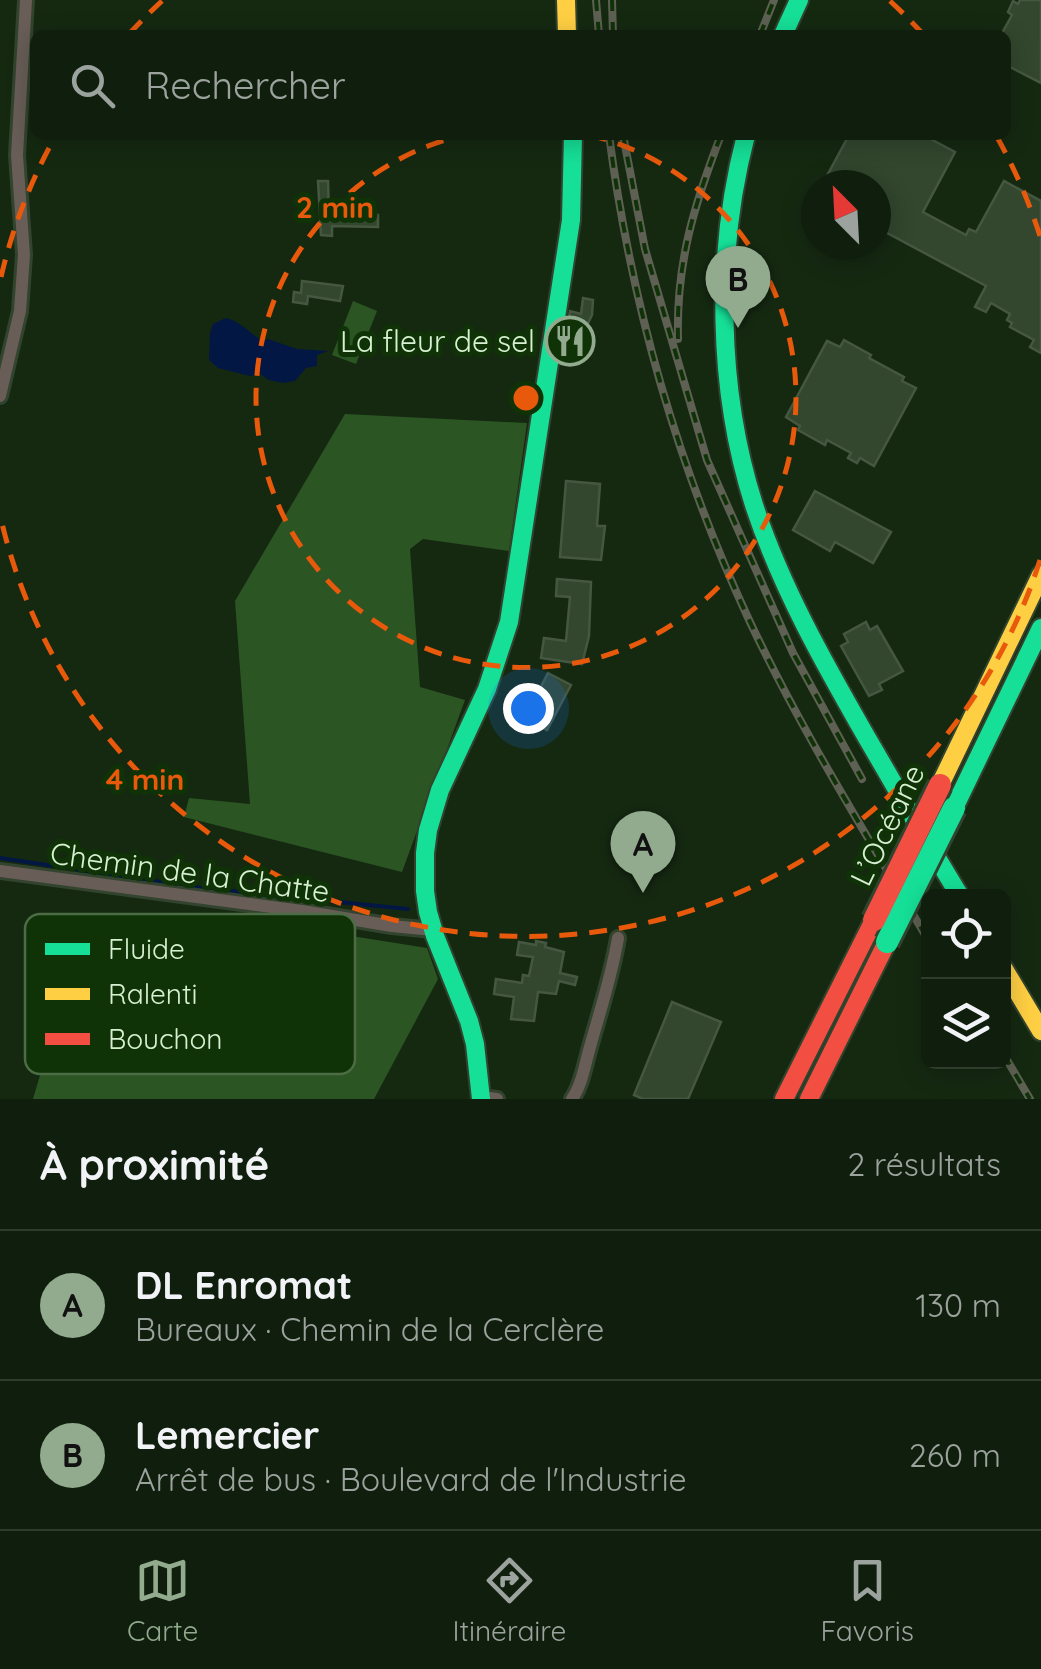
<!DOCTYPE html>
<html lang="fr">
<meta charset="utf-8">
<style>
:root{--surface:#101f0d;--page:#1e2c1b;--text:#f1f3f6;--muted:#9ca29d;--line:#303d2e;--accent:#92aa8e}
body{margin:0;font-family:Quicksand,sans-serif;background:var(--page);color:var(--text)}
.controls{position:absolute;right:30px;bottom:30px;display:grid;overflow:hidden;border-radius:15px;box-shadow:0 5px 25px #0003}
.controls button{width:90px;height:90px;display:grid;place-items:center;padding:0;border:0;border-bottom:2px solid var(--line);background:var(--surface);color:var(--text);font:50px sans-serif}
.compass{position:absolute;left:801px;top:170px;width:90px;height:90px;border-radius:50%;background:var(--surface);box-shadow:0 5px 25px #0003;rotate:336deg}
.you{position:absolute;left:528px;top:708px;width:35px;height:35px;margin:-25px;border:8px solid #fff;border-radius:50%;background:#1a73e8;box-shadow:0 0 0 15px #1a73e833}
.badge{display:grid;place-items:center;width:65px;height:65px;border-radius:50%;background:var(--accent);color:#111;font-size:32px;font-weight:700}
.pin{position:absolute;translate:-50% -82px;filter:drop-shadow(0 2px 5px #0008)}
.pin::after{content:'';position:absolute;top:52px;width:35px;height:30px;background:inherit;clip-path:polygon(0 0,100% 0,50% 100%)}
.list{margin:0;padding:0;list-style:none}
h2{display:flex;justify-content:space-between;align-items:center;height:130px;margin:0;padding:0 40px;font-size:42px}
h2 small{font-size:32px;font-weight:400;color:var(--muted)}
.list li{display:grid;grid-template-columns:65px 1fr auto;gap:30px;align-items:center;box-sizing:border-box;height:150px;padding:0 40px;border-top:2px solid var(--line)}
.list b{display:block;font-size:38px;white-space:nowrap}
.list p{margin:0;font-size:32px;white-space:nowrap;color:var(--muted)}
.list em{font-size:32px;font-style:normal;color:var(--muted)}
.icon{flex:none;width:55px;height:55px;fill:none;stroke:currentColor;stroke-width:2;stroke-linecap:round;stroke-linejoin:round}
.map{position:relative;flex:none;width:1041px;height:1099px;overflow:hidden}
.search{position:absolute;background:var(--surface);box-shadow:0 5px 25px #0003;left:30px;right:30px;top:30px;height:110px;display:flex;align-items:center;gap:25px;box-sizing:border-box;padding:0 35px;border-radius:15px;color:var(--muted);font-size:38px}
.sheet{height:430px;background:var(--surface)}
nav{display:flex;justify-content:space-around;align-items:center;box-sizing:border-box;height:140px;border-top:2px solid var(--line);background:var(--surface);font-size:28px;color:var(--muted)}
nav a{display:grid;justify-items:center;gap:5px}
nav .on{color:var(--accent)}
.map>svg:first-child{display:block}
</style>
<div class="map">
<svg width="1041" height="1099" viewBox="0 0 1041 1099">
<rect width="100%" height="100%" fill="#152911"/>
<g fill="#2c5524">
<polygon points="353,301 377,311 356,364 332,355"/>
<polygon points="345,414 527,423 509,551 423,539 410,549 420,687 465,700 402,872 184,817 189,798 250,804 235,601"/>
<polygon points="345,935 427,948 438,979 374,1099 33,1099 46,1055 85,977 233,1009"/>
</g>
<path fill="#021743" d="M 226,318 C 242,322 250,334 263,341 L 268,339 L 297,349 L 328,351 L 317,355 L 317,366 L 306,368 L 295,381 L 283,383 L 269,380 L 260,374 L 250,376 L 218,368 L 209,360 L 210,333 L 213,324 Z"/>
<g fill="none" stroke-linecap="round" stroke-linejoin="round">
<polyline stroke="#021743" stroke-width="4" points="0,858 201,888 408,909"/>
</g>
<g fill="#32472e" stroke="#455741" stroke-width="2.5">
<polygon points="1020,0 1041,0 1041,83 1006,65 1006,35 1001,35 1012,15 1008,12 1013,1 1018,4"/>
<polygon points="849,135 923,135 955,152 923,212 966,235 969,229 976,232 1004,181 1041,201 1041,353 1030,347 1034,340 1010,327 1012,323 1007,320 1010,314 991,303 986,312 975,307 986,286 876,227 876,185 822,185"/>
<polygon points="318,181 328,181 329,213 378,215 378,227 332,226 332,236 321,235"/>
<polygon points="302,281 343,286 340,301 308,296 307,304 293,302 294,292 301,293"/>
<polygon points="583,298 593,300 592,315 569,363 562,362 570,311 581,314"/>
<polygon points="844,340 871,355 869,358 904,377 902,381 916,388 874,466 860,458 857,463 848,458 851,453 827,440 825,445 798,430 800,426 786,417 827,341 840,347"/>
<polygon points="566,481 600,484 597,526 605,526 601,560 560,557"/>
<polygon points="815,491 891,532 873,563 835,542 830,551 793,530"/>
<polygon points="557,579 591,582 589,636 582,664 541,658 544,638 566,641 570,597 556,596"/>
<polygon points="866,622 870,630 877,626 903,671 879,684 882,690 869,696 841,646 848,642 844,634"/>
<polygon points="548,673 571,685 547,730 525,718"/>
<polygon points="536,941 546,943 545,947 564,952 560,973 577,977 575,985 559,981 556,994 538,992 534,1021 511,1019 514,997 494,994 496,979 522,983 523,975 529,976 533,957 517,955 519,942 536,945"/>
<polygon points="672,1002 721,1022 688,1099 643,1099 634,1095"/>
</g>
<g fill="none" stroke-linecap="round" stroke-linejoin="round">
<g stroke="#32432e" stroke-width="18">
<g id="street">
<polyline points="0,396 20,311 24,255 17,155 26,0"/>
<polyline points="0,871 302,911 392,926 433,930"/>
<polyline points="481,1097 497,1099"/>
<path d="M 572,1099 C 582,1085 585,1064 590,1047 C 600,1011 612,975 618,938"/>
</g>
</g>
<g stroke="#32432e" stroke-width="22">
<g id="fast">
<polyline points="783,35 799,0"/>
<path d="M 746,135 C 715,253 717,389 754,505 C 781,587 824,663 867,738 C 898,791 928,844 960,896"/>
<polyline points="954,808 1041,628"/>
<polyline points="481,1099 475,1044 469,1021 435,936 428,912 425,891 425,853 428,830 440,790 487,689 509,622 571,220 573,135"/>
</g>
</g>
<g stroke="#32432e" stroke-width="22">
<g id="slow">
<polyline points="566,0 567,35"/>
<polyline points="940,785 1041,575"/>
<polyline points="1004,969 1041,1031"/>
</g>
</g>
<g stroke="#32432e" stroke-width="22">
<g id="jam">
<polyline points="784,1099 874,920"/>
<polyline points="809,1099 887,942"/>
</g>
</g>
<use href="#street" stroke="#685d57" stroke-width="12"/>
<use href="#fast" stroke="#16e098" stroke-width="18"/>
<use href="#slow" stroke="#ffcf43" stroke-width="18"/>
<use href="#jam" stroke="#f24e42" stroke-width="18"/>
<g stroke="#5e6053" stroke-width="8">
<g id="rail">
<polyline points="596,0 599,35"/>
<polyline points="612,0 613,35"/>
<polyline points="760,35 774,0"/>
<path d="M 609,135 C 631,303 678,468 750,622 C 802,732 867,835 928,940"/>
<polyline points="623,135 645,249 707,460 793,653 862,779"/>
<path d="M 678,339 C 676,263 694,205 721,135"/>
<polyline points="1004,1055 1030,1099"/>
</g>
</g>
<use href="#rail" stroke="#0f3307" stroke-width="4" stroke-dasharray="11" stroke-linecap="butt"/>
<g stroke="#32432e" stroke-width="28" stroke-linecap="butt">
<polyline id="fast-bridge" points="887,942 954,808"/>
</g>
<g stroke="#32432e" stroke-width="28" stroke-linecap="butt">
<polyline id="jam-bridge" points="874,920 940,785"/>
</g>
<use href="#fast-bridge" stroke="#16e098" stroke-width="22"/>
<use href="#jam-bridge" stroke="#f24e42" stroke-width="22"/>
</g>
<g fill="none" stroke="#e8590c" stroke-width="5" stroke-dasharray="18 12">
<path d="M589 135A270 270 0 1 1 463 135"/>
<path d="M1040 560A539 539 0 0 1 1 519M1 277A539 539 0 0 1 55 137M129 34A539 539 0 0 1 162 1M890 1A539 539 0 0 1 923 34M997 137A539 539 0 0 1 1040 236"/>
</g>
<defs>
<g id="restaurant-ring" transform="scale(2.5)"><circle r="9.5" fill="#0f3307" stroke="#92aa8e" stroke-width="1.5"/><path d="M-5-6h1v4h1v-4h1v4h1v-4h1v5L-1.5 .5V6h-2V.5L-5-1ZM5-6V6H3V1.5H1.5Q1.5-4 5-6Z" fill="#92aa8e"/></g>
</defs>
<g fill-rule="evenodd">
<use href="#restaurant-ring" x="570" y="341"/>
</g>
<g text-anchor="middle" dominant-baseline="central" stroke-width="10" stroke-linejoin="round" paint-order="stroke">
<g font-size="30" fill="#d6f0d1" stroke="#0f3307" text-anchor="end">
<text x="535" y="341">La fleur de sel</text>
</g>
<g font-size="30" fill="#d6f0d1" stroke="#0f3307">
<text transform="translate(887 825) rotate(-64)">L’Océane</text>
<text transform="translate(190 872) rotate(8)">Chemin de la Chatte</text>
</g>
</g>
<rect x="25" y="914" width="330" height="160" rx="15" fill="#0f3307" stroke="#4b6c44" stroke-width="2.5"/>
<rect x="45" y="943" width="45" height="12" fill="#16e098"/>
<rect x="45" y="988" width="45" height="12" fill="#ffcf43"/>
<rect x="45" y="1033" width="45" height="12" fill="#f24e42"/>
<g font-size="28" fill="#d6f0d1">
<text x="108" y="959">Fluide</text>
<text x="108" y="1004">Ralenti</text>
<text x="108" y="1049">Bouchon</text>
</g>
<circle cx="526" cy="398" r="15" fill="#e8590c" stroke="#0f3307" stroke-width="5"/>
<g font-size="30" text-anchor="middle" font-weight="bold" fill="#e8590c" stroke="#0f3307" stroke-width="10" stroke-linejoin="round" paint-order="stroke">
<text x="335" y="218">2 min</text>
<text x="145" y="790">4 min</text>
</g>
</svg>
<div class="controls">
<button><svg class="icon" aria-label="locate" viewBox="0 0 24 24"><circle cx="12" cy="12" r="6"/><path d="M12 2v4M12 18v4M2 12h4M18 12h4"/></svg></button>
<button><svg class="icon" aria-label="layers" viewBox="0 0 24 24"><path d="M12 4l9 5-9 5-9-5zM3 14l9 5 9-5"/></svg></button>
</div>
<svg class="compass" viewBox="-18 -18 36 36"><path d="M0-13l5 13h-10z" fill="#e53935"/><path d="M0 13l5-13h-10z" fill="#9ca29d"/></svg>
<div class="you"></div>
<div class="pin badge" style="left:643px;top:893px">A</div>
<div class="pin badge" style="left:738px;top:328px">B</div>
<div class="search"><svg class="icon" aria-label="search" viewBox="0 0 24 24"><circle cx="10" cy="10" r="6"/><path d="M15 15l6 6"/></svg>Rechercher</div>
</div>
<section class="sheet">
<h2>À proximité<small>2 résultats</small></h2>
<ul class="list">
<li><span class="badge">A</span><div><b>DL Enromat</b><p>Bureaux · Chemin de la Cerclère</p></div><em>130 m</em></li>
<li><span class="badge">B</span><div><b>Lemercier</b><p>Arrêt de bus · Boulevard de l'Industrie</p></div><em>260 m</em></li>
</ul>
</section>
<nav>
<a class="on"><svg class="icon" aria-label="map" viewBox="0 0 24 24"><path d="M3 6l6-2 6 2 6-2v14l-6 2-6-2-6 2zM9 4v14M15 6v14"/></svg>Carte</a>
<a><svg class="icon" aria-label="directions" viewBox="0 0 24 24"><path d="M12 3l9 9-9 9-9-9zM9 14v-3h6M13 9l2 2-2 2"/></svg>Itinéraire</a>
<a><svg class="icon" aria-label="saved" viewBox="0 0 24 24"><path d="M7 4h10v16l-5-4-5 4z"/></svg>Favoris</a>
</nav>
